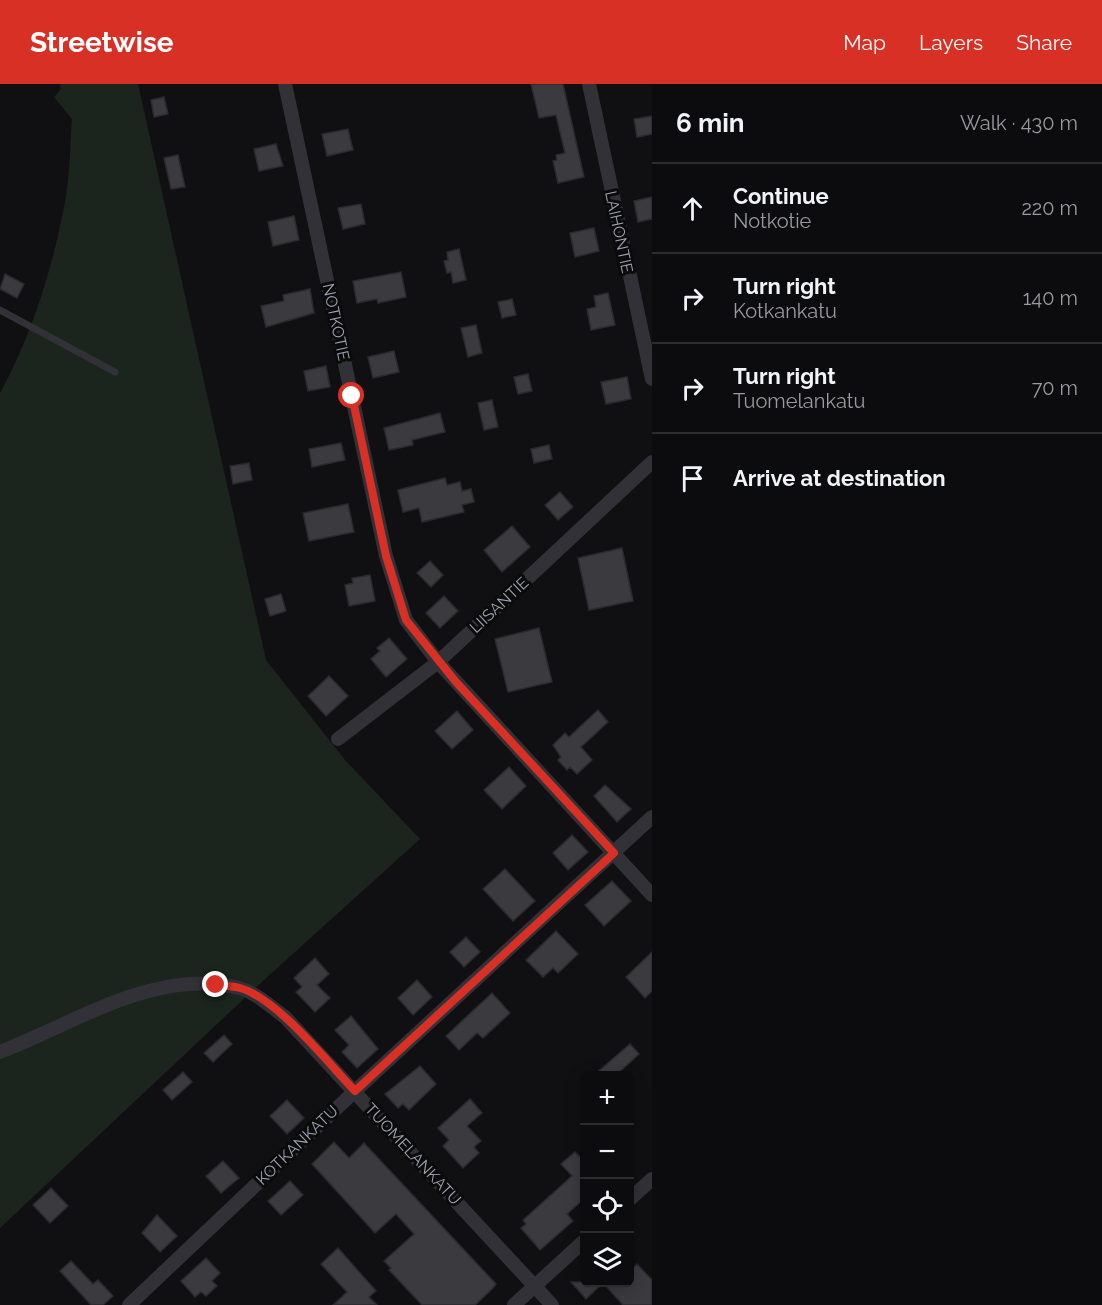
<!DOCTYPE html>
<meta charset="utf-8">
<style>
:root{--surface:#0c0c0e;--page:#1a1a1c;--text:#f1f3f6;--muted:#9a9b9e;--line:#2c2c2e;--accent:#d93025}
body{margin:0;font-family:Raleway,sans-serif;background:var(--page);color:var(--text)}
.controls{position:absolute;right:18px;bottom:18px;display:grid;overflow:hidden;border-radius:9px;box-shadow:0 3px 15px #0003}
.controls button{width:54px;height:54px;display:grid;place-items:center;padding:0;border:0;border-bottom:2px solid var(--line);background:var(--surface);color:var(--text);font:30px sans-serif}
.stop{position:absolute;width:18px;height:18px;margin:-14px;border:4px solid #d93025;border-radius:50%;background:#fff}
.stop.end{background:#d93025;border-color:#fff;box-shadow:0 2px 6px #0008}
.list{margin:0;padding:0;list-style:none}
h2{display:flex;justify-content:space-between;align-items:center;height:78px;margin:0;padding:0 24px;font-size:26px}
h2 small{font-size:20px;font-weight:400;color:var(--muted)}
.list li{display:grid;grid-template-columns:39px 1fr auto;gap:18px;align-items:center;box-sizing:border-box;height:90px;padding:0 24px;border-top:2px solid var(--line)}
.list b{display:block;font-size:22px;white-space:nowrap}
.list p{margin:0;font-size:20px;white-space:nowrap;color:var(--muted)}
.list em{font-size:20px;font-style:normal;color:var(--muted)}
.icon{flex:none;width:33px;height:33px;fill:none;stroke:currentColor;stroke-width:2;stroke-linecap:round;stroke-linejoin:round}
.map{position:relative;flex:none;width:652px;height:1221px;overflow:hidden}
header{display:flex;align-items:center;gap:36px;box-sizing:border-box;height:84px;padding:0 30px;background:var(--accent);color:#fff}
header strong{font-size:28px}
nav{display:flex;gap:33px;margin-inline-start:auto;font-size:21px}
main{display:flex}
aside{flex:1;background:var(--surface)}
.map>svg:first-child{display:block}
</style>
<header>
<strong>Streetwise</strong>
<nav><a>Map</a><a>Layers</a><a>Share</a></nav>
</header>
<main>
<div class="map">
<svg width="652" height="1221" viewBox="0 0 652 1221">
<rect width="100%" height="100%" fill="#101012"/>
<path fill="#1c241e" d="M 60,0 L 138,0 L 266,576 L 345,676 L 420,755 L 264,896 L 0,1144 L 0,309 C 32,251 53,182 65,118 C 70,91 70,62 72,35 L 54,13 L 61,5 Z"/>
<g fill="#3a3a3f" stroke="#2b2a2e" stroke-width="1.5">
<polygon points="531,0 563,0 584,93 558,99 553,77 557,76 556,71 565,69 556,31 539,34"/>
<polygon points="164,13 168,30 154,33 151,16"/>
<polygon points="652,32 652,50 637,53 634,35"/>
<polygon points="348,45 353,66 327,72 322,50"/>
<polygon points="276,60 283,82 259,87 254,65"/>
<polygon points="178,71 185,103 171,105 164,74"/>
<polygon points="652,113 652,135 638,138 634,117"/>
<polygon points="361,120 365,140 343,145 338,124"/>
<polygon points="294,132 299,156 273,162 268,138"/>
<polygon points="594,144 599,167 575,173 570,149"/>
<polygon points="459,165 466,196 453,199 451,188 447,189 444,177 448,176 447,168"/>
<polygon points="401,188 406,213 378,219 377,215 357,219 353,197"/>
<polygon points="5,190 24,200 17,214 0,205"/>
<polygon points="310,205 314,229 266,243 261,222 284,217 283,211"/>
<polygon points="608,209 615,241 591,246 587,225 596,223 594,212"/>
<polygon points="512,215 516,231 502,234 498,218"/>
<polygon points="476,241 482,269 468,273 461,244"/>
<polygon points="394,267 399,288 373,294 368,273"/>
<polygon points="326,282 330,303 308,307 304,287"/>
<polygon points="528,290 532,307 518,310 514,293"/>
<polygon points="627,293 631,315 606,320 601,298"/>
<polygon points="492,316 498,343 484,346 478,319"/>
<polygon points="440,329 445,348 412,356 413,361 389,366 384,344"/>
<polygon points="341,359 345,376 312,383 309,365"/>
<polygon points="549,361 552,375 534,379 531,365"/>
<polygon points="249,379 252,396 233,400 230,382"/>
<polygon points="445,394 447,401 460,398 462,407 471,405 474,418 462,421 464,428 422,438 419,424 403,428 398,406"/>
<polygon points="560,408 573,423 558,436 545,421"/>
<polygon points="348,420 354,448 309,457 303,429"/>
<polygon points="512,442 530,463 502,488 484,466"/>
<polygon points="622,464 633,517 589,526 578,474"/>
<polygon points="430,477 443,491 431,503 417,489"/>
<polygon points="370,491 375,517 349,522 345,501 353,499 352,494"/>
<polygon points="281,510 286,527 270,532 265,515"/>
<polygon points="444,512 458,527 440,544 426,529"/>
<polygon points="539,544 552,598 508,608 495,555"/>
<polygon points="389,554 407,575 386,593 371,575 380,567 377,564"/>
<polygon points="329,592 348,612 326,632 308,612"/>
<polygon points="598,626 608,638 581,663 592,676 577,690 570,683 567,686 558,676 561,673 553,661 565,649 569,653"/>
<polygon points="457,627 473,646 452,665 435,647"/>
<polygon points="509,683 526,702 502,725 484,706"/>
<polygon points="605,701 631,725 617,738 594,712"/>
<polygon points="572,751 588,768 568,786 553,769"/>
<polygon points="505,785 535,817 513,837 483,805"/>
<polygon points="612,797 631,817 604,842 585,821"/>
<polygon points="556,847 578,870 558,889 553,884 543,893 526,876"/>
<polygon points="466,853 480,868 464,883 450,868"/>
<polygon points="652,868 652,907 645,914 626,893"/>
<polygon points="315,874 329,890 317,901 330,914 315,928 296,908 302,903 294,894"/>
<polygon points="417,896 432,913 413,931 398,914"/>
<polygon points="492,909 510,929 483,954 477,949 459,966 446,952"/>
<polygon points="351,932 378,965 357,984 342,968 349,961 335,946"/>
<polygon points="224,951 232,960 213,978 204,969"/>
<polygon points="630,960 639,970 615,992 593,992"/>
<polygon points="420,982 436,1000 409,1026 403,1020 398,1024 385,1010"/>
<polygon points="183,988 192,998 172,1016 163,1006"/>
<polygon points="470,1015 482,1029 467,1042 481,1057 474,1063 479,1069 463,1084 443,1062 449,1056 438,1044"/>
<polygon points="287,1016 304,1034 287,1050 270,1032"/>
<polygon points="334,1058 349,1074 364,1059 496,1200 493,1204 475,1221 422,1221 389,1186 391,1184 384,1177 414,1150 396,1130 375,1149 312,1080"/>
<polygon points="575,1068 585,1078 585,1114 567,1130 573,1137 540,1166 521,1144 526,1140 523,1136 572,1092 561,1080"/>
<polygon points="223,1077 239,1094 221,1109 206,1092"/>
<polygon points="290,1097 303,1111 281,1131 268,1117"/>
<polygon points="51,1104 68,1122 50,1139 33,1121"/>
<polygon points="157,1131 177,1152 160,1168 142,1149"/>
<polygon points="338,1164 376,1207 369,1213 377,1221 333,1221 347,1208 321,1180"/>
<polygon points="206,1174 220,1189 212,1197 217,1202 206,1212 201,1208 195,1213 181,1197"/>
<polygon points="71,1177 93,1200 98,1196 113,1212 103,1221 91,1221 60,1187"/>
<polygon points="637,1180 652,1196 652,1221 623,1221 603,1199 586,1215 571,1198 630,1198 630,1187"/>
</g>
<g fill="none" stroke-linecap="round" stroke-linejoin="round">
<polyline stroke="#313137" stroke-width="7" points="0,226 115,288"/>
<g stroke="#313137" stroke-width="14">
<polyline points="285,0 386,472 406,536 438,578 652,811"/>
<polyline points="589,0 652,295"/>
<polyline points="338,655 438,578 652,378"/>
<path d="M 0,968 C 73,940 157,883 239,904 C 255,908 271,923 285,933 L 552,1221"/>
<polyline points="630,1115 652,1095"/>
<polyline points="129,1221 355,1007 652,733"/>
<polyline points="514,1221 584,1157"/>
</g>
</g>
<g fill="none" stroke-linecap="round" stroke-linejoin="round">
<path stroke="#d93025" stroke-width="8" d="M 216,901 C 224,902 233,902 240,904 C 278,915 327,978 355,1007 L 614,769 L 456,598 L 406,536 L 386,472 L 352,312"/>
</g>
<g text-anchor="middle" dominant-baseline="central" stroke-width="6" stroke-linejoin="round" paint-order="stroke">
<g font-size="16" fill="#a1a2b3" stroke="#0b0b0c">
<text transform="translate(619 148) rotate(78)">LAIHONTIE</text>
<text transform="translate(336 238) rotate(78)">NOTKOTIE</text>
<text transform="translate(499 521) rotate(-43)">LIISANTIE</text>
<text transform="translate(297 1061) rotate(-44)">KOTKANKATU</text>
<text transform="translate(413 1070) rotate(47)">TUOMELANKATU</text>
</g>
</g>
</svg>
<div class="controls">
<button>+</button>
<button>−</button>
<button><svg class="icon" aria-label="locate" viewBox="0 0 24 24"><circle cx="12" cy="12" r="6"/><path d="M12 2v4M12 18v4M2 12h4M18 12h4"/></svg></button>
<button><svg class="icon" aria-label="layers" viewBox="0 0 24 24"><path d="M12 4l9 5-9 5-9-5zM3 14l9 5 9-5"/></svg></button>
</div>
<div class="stop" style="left:352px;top:312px"></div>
<div class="stop end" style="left:216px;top:901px"></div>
</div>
<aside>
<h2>6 min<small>Walk · 430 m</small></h2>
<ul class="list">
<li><svg class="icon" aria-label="ahead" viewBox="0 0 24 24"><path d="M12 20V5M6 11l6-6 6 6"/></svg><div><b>Continue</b><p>Notkotie</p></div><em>220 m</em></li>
<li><svg class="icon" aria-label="right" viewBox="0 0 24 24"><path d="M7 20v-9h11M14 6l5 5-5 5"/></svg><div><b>Turn right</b><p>Kotkankatu</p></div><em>140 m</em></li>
<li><svg class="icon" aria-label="right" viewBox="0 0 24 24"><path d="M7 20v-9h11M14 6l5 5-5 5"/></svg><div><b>Turn right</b><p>Tuomelankatu</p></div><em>70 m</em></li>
<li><svg class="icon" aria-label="arrive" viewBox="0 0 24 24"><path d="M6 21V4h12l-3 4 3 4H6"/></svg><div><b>Arrive at destination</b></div></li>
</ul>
</aside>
</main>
